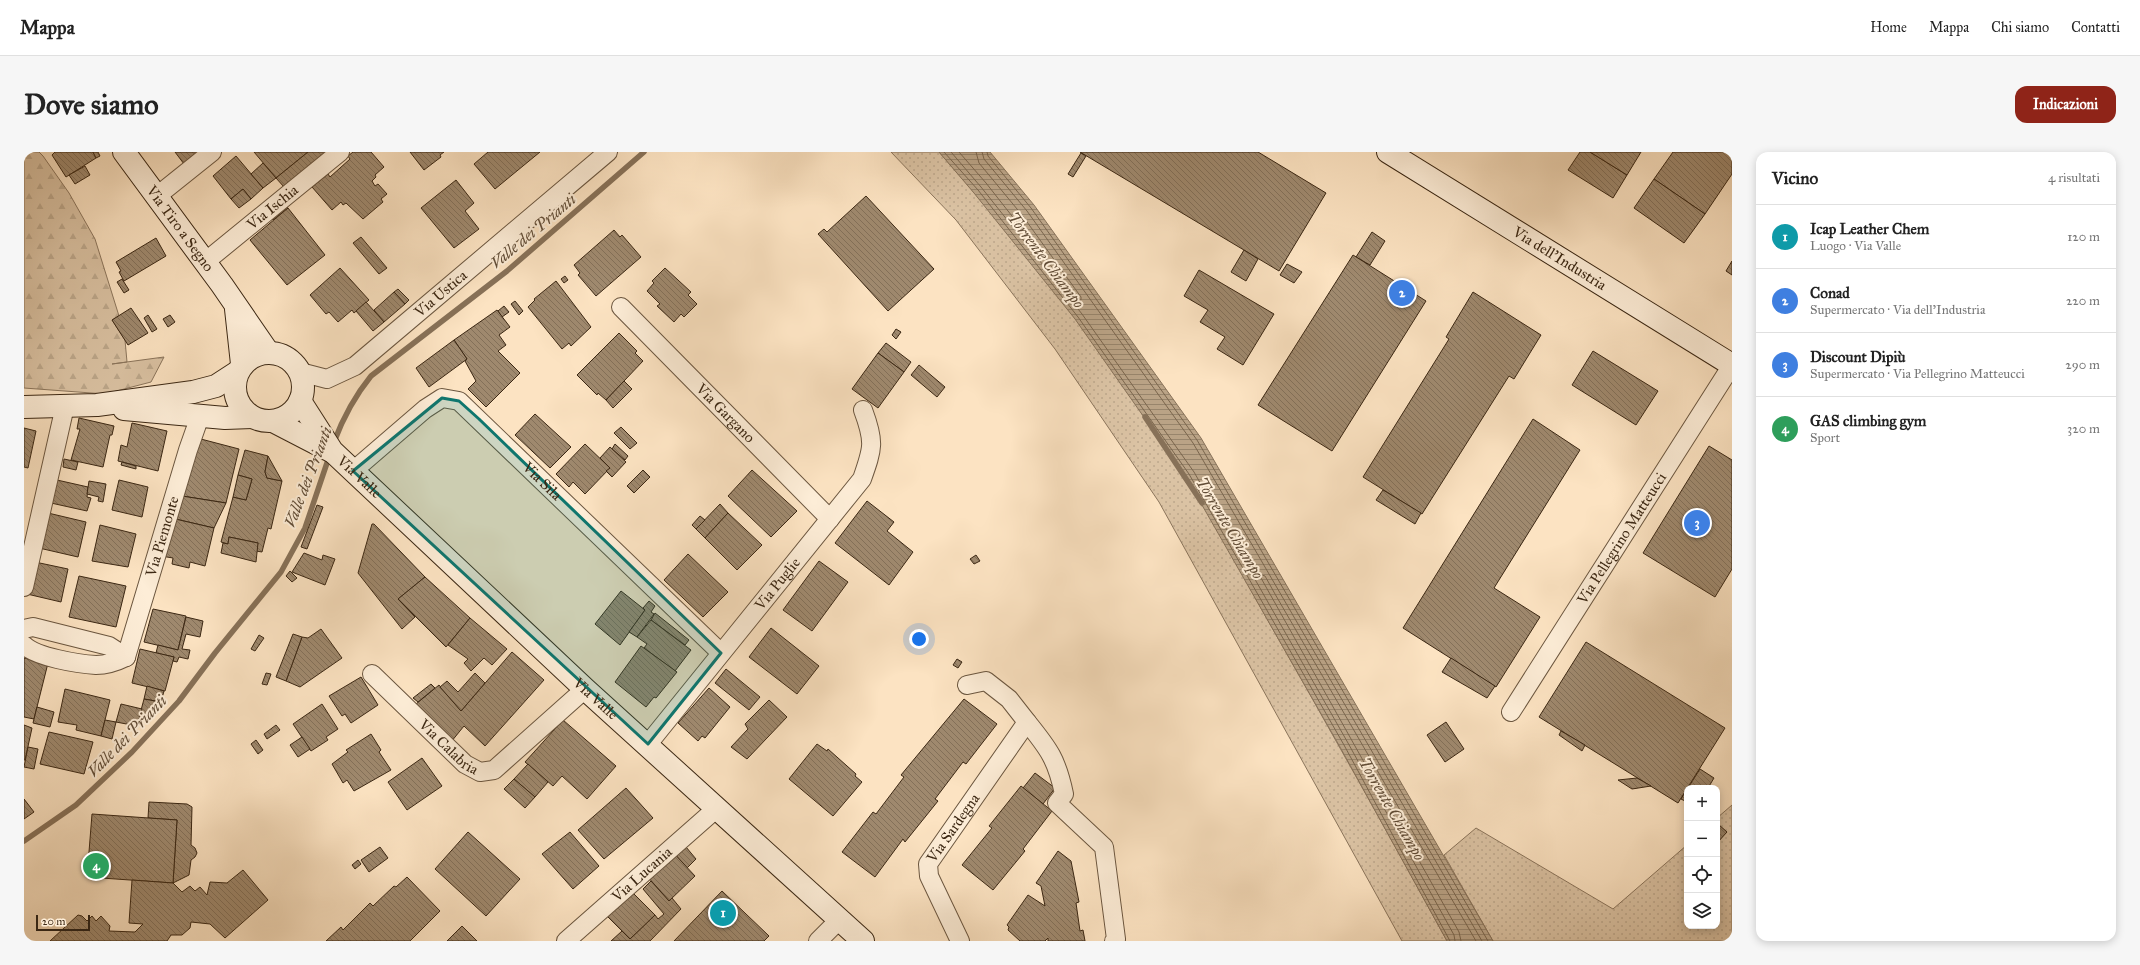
<!DOCTYPE html>
<html lang="it">
<meta charset="utf-8">
<style>
:root{--surface:#fff;--page:#f6f6f6;--text:#222;--muted:#767676;--line:#e0e0e0;--accent:#8f2418}
body{margin:0;font-family:"IM FELL Great Primer",serif;background:var(--page);color:var(--text)}
.controls{position:absolute;right:12px;bottom:12px;display:grid;overflow:hidden;border-radius:8px;box-shadow:0 2px 10px #0003}
.controls button{width:36px;height:36px;display:grid;place-items:center;padding:0;border:0;border-bottom:1px solid var(--line);background:var(--surface);color:var(--text);font:20px sans-serif}
.scale{position:absolute;left:12px;bottom:10px;width:54px;box-sizing:border-box;padding-left:4px;border:2px solid #3b2713;border-top:0;font-size:11px;line-height:14px;white-space:nowrap;color:#3b2713;-webkit-text-stroke:3px #fdedd7;paint-order:stroke}
.you{position:absolute;left:895px;top:487px;width:14px;height:14px;margin:-10px;border:3px solid #fff;border-radius:50%;background:#1a73e8;box-shadow:0 0 0 6px #1a73e833}
.badge{display:grid;place-items:center;width:26px;height:26px;border-radius:50%;background:var(--accent);color:#fff;font-size:13px;font-weight:700}
.pin{position:absolute;translate:-50% -50%;border:2px solid #fff;box-shadow:0 1px 4px #0006}
.list{margin:0;padding:0;list-style:none}
h2{display:flex;justify-content:space-between;align-items:center;height:52px;margin:0;padding:0 16px;font-size:17px}
h2 small{font-size:13px;font-weight:400;color:var(--muted)}
.list li{display:grid;grid-template-columns:26px 1fr auto;gap:12px;align-items:center;box-sizing:border-box;height:64px;padding:0 16px;border-top:1px solid var(--line)}
.list b{display:block;font-size:15px;white-space:nowrap}
.list p{margin:0;font-size:13px;white-space:nowrap;color:var(--muted)}
.list em{font-size:13px;font-style:normal;color:var(--muted)}
.icon{flex:none;width:22px;height:22px;fill:none;stroke:currentColor;stroke-width:2;stroke-linecap:round;stroke-linejoin:round}
.map{position:relative;flex:none;width:1708px;height:789px;overflow:hidden;border-radius:12px}
header{display:flex;align-items:center;gap:24px;box-sizing:border-box;height:56px;padding:0 20px;background:var(--surface);border-bottom:1px solid var(--line)}
header strong{font-size:19px}
nav{display:flex;gap:22px;margin-inline-start:auto;font-size:14px}
.intro{display:flex;align-items:center;justify-content:space-between;box-sizing:border-box;height:96px;padding:0 24px}
h1{margin:0;font-size:28px}
.button{padding:10px 18px;border-radius:12px;background:var(--accent);color:#fff;font-size:14px;font-weight:700}
main{display:flex;gap:24px;padding:0 24px}
aside{flex:1;background:var(--surface);border-radius:12px;box-shadow:0 2px 10px #0003}
.map>svg:first-child{display:block}
</style>
<header>
<strong>Mappa</strong>
<nav><a>Home</a><a>Mappa</a><a>Chi siamo</a><a>Contatti</a></nav>
</header>
<div class="intro"><h1>Dove siamo</h1><a class="button">Indicazioni</a></div>
<main>
<div class="map">
<svg width="1708" height="789" viewBox="0 0 1708 789">
<defs>
<pattern id="grass-dots" width="8" height="8" patternUnits="userSpaceOnUse"><rect width="8" height="8" fill="#dbc3a4"/><path d="M2 2h.1M6 6h.1" fill="none" stroke="#bda88c" stroke-width="1.8" stroke-linecap="round"/></pattern>
<pattern id="forest-firs" width="22" height="20" patternUnits="userSpaceOnUse"><rect width="22" height="20" fill="#dbc3a4"/><path d="M5 1l3.5 6h-7zM16 11l3.5 6h-7z" fill="#bda88c"/></pattern>
<pattern id="water-rules" width="6" height="5" patternUnits="userSpaceOnUse"><rect width="6" height="5" fill="#baa386"/><path d="M0 2.5h6" fill="none" stroke="#98856c"/></pattern>
<pattern id="building-back-hatch" width="6" height="6" patternUnits="userSpaceOnUse"><rect width="6" height="6" fill="#9f896e"/><path d="M-1 5l2 2M0 0l6 6M5-1l2 2" fill="none" stroke="#837059"/></pattern>
</defs>
<rect width="100%" height="100%" fill="#fce3c2"/>
<filter id="stains"><feTurbulence type="fractalNoise" baseFrequency=".005" numOctaves="4"/><feColorMatrix values="0 0 0 0 .2 0 0 0 0 .09 0 0 0 0 .02 0 0 0 .5 -.17"/></filter>
<radialGradient id="worn" r=".72"><stop offset=".6" stop-color="#630" stop-opacity="0"/><stop offset="1" stop-color="#630" stop-opacity=".3"/></radialGradient>
<g fill="url(#grass-dots)" stroke="#8b755c">
<path d="M 867,0 L 915,0 C 1004,101 1088,210 1161,323 C 1191,369 1216,419 1243,467 C 1304,574 1364,681 1423,789 L 1378,789 L 1135,350 L 1031,197 L 932,68 Z"/>
<polygon points="1708,653 1708,789 1469,789 1420,703 1452,676 1589,757 1663,693 1663,774 1693,774 1693,666"/>
</g>
<polygon fill="url(#forest-firs)" stroke="#8b755c" points="0,0 15,0 19,4 45,41 71,87 95,164 88,168 101,188 103,210 88,212 140,205 127,230 81,242 0,236"/>
<polygon fill="url(#water-rules)" stroke="#877158" points="915,0 966,0 1010,53 1177,286 1469,789 1423,789 1316,595 1162,325 1051,167 950,41"/>
<g fill="none" stroke-linecap="round" stroke-linejoin="round">
<g stroke="#7a654c" stroke-width="1">
<polyline points="920,0 954,38 1054,165 1165,322 1320,593 1426,789"/>
<polyline points="927,0 957,35 1058,162 1170,320 1324,591 1430,783 1431,789"/>
<polyline points="935,0 962,31 1054,148 1057,148 1057,145 998,63 955,11 952,0"/>
<polyline points="958,0 960,7 1003,59 1169,291 1458,789"/>
<polyline points="963,0 964,4 1007,56 1173,288 1464,789"/>
<polyline points="1437,789 1435,780 1237,426 1238,423 1241,424 1251,442 1452,789"/>
</g>
<g stroke="#877158" stroke-width="5.5">
<polyline points="1121,265 1178,351"/>
<path d="M 310,290 C 319,266 330,245 347,224 L 483,119 L 620,0"/>
<polyline points="0,689 52,653 108,600 155,549 191,501 257,420 281,376 306,302"/>
</g>
</g>
<g fill="url(#building-back-hatch)" stroke="#3b2713">
<polygon points="31,0 69,0 72,6 42,25 28,3"/>
<polygon points="69,0 74,0 76,4 72,6"/>
<polygon points="151,0 174,0 160,12"/>
<polygon points="230,0 284,0 252,26"/>
<polygon points="284,0 302,0 260,35 252,26"/>
<polygon points="329,0 347,0 360,15 351,23 352,25 348,29 351,34 354,32 363,42 357,47 359,50 339,67 322,51 319,53 317,50 308,58 288,35 304,22 306,25 326,7 324,4"/>
<polygon points="386,0 420,0 416,3 417,5 400,18"/>
<polygon points="464,0 516,0 471,37 450,12"/>
<polygon points="1056,0 1234,0 1302,41 1255,119"/>
<polygon points="1556,0 1566,0 1603,23 1589,46 1544,18"/>
<polygon points="1566,0 1617,0 1603,23"/>
<polygon points="1649,0 1702,0 1708,4 1708,22 1681,62 1630,27"/>
<polygon points="1057,1 1062,4 1049,25 1044,22"/>
<polygon points="212,4 239,36 227,47 219,37 207,47 189,24"/>
<polygon points="239,11 252,26 239,36 227,22"/>
<polygon points="61,14 66,23 51,32 45,23"/>
<polygon points="1630,27 1681,62 1660,91 1610,56"/>
<polygon points="432,28 450,51 441,59 455,77 430,96 397,56"/>
<polygon points="219,37 227,47 215,56 207,47"/>
<polygon points="842,44 910,117 864,159 794,82 800,77 803,80"/>
<polygon points="257,48 264,56 249,68 243,60"/>
<polygon points="264,56 301,103 263,133 226,88"/>
<polygon points="590,78 596,85 598,83 617,105 572,144 554,123 556,121 550,113"/>
<polygon points="1348,80 1361,89 1346,113 1332,105"/>
<polygon points="337,85 363,116 355,122 329,91"/>
<polygon points="132,86 142,104 100,129 95,120 97,119 92,110"/>
<polygon points="1220,98 1234,107 1222,129 1207,120"/>
<polygon points="1329,103 1402,149 1308,299 1234,253"/>
<polygon points="1708,109 1708,123 1702,119"/>
<polygon points="1263,112 1278,120 1270,131 1256,123"/>
<polygon points="316,116 345,148 330,161 328,158 314,170 305,160 302,162 286,143"/>
<polygon points="641,116 667,140 664,143 673,152 660,165 657,162 650,170 633,154 636,152 623,139 630,131 628,129"/>
<polygon points="1175,118 1250,162 1219,213 1193,197 1201,185 1176,170 1184,158 1160,144"/>
<polygon points="541,124 544,128 540,131 537,127"/>
<polygon points="98,127 105,138 100,141 93,130"/>
<polygon points="532,129 567,175 547,194 545,191 538,197 504,155 511,148 510,147"/>
<polygon points="374,137 385,148 381,152 370,140"/>
<polygon points="370,140 381,152 360,170 350,158"/>
<polygon points="1449,140 1517,183 1490,227 1485,224 1398,362 1339,325 1425,187 1422,185"/>
<polygon points="491,149 499,159 495,163 487,152"/>
<polygon points="342,150 360,170 349,179 332,159"/>
<polygon points="480,154 485,160 478,165 474,159"/>
<polygon points="107,156 124,181 104,193 88,168"/>
<polygon points="473,158 486,175 475,183 482,193 474,199 496,221 462,255 444,237 452,229 441,209 443,207 430,188"/>
<polygon points="124,163 133,177 128,180 120,166"/>
<polygon points="146,163 151,170 144,175 139,167"/>
<polygon points="872,177 877,180 872,187 868,183"/>
<polygon points="595,181 613,199 611,201 619,209 582,248 574,241 573,243 553,223"/>
<polygon points="430,188 443,207 405,235 392,216"/>
<polygon points="862,191 887,210 880,220 854,201"/>
<polygon points="1569,199 1634,239 1612,273 1548,233"/>
<polygon points="854,201 880,220 854,256 828,237"/>
<polygon points="895,213 921,235 913,245 887,223"/>
<polygon points="600,229 608,237 589,256 582,248"/>
<polygon points="511,262 547,295 526,316 491,283"/>
<polygon points="55,266 90,274 88,283 86,283 79,315 47,308 56,277 53,277"/>
<polygon points="1509,267 1556,298 1470,436 1516,465 1472,535 1379,476"/>
<polygon points="108,271 143,279 134,319 94,309 97,293 103,295"/>
<polygon points="597,275 613,291 606,297 590,281"/>
<polygon points="0,276 12,279 4,316 0,315"/>
<polygon points="173,286 215,297 202,351 158,344"/>
<polygon points="561,292 586,316 561,342 549,330 545,335 532,322"/>
<polygon points="591,292 604,304 601,308 588,297"/>
<polygon points="1685,294 1708,308 1708,417 1691,445 1619,401"/>
<polygon points="586,295 602,310 588,325 582,319 586,316 576,306"/>
<polygon points="221,298 244,304 241,320 243,326 258,329 247,377 244,376 238,400 232,399 234,391 205,385 204,392 197,390 209,345 222,348 228,327 214,323"/>
<polygon points="244,304 258,329 243,326 241,320"/>
<polygon points="40,307 54,310 52,318 39,315"/>
<polygon points="98,310 112,314 112,317 97,313"/>
<polygon points="619,318 626,325 610,341 603,334"/>
<polygon points="728,318 773,359 747,385 704,344"/>
<polygon points="214,323 228,327 222,348 209,345"/>
<polygon points="33,328 64,335 63,345 67,346 63,359 27,351"/>
<polygon points="95,328 124,335 118,365 88,358"/>
<polygon points="65,329 82,332 79,350 74,349 75,345 63,342"/>
<polygon points="1359,338 1397,361 1391,372 1352,348"/>
<polygon points="158,344 202,351 190,376 147,366"/>
<polygon points="843,349 870,370 863,379 889,400 865,433 811,391"/>
<polygon points="696,352 704,361 681,386 672,377"/>
<polygon points="293,353 299,355 283,397 277,395"/>
<polygon points="24,361 62,370 54,405 15,396"/>
<polygon points="704,361 738,393 713,418 681,386"/>
<polygon points="676,364 681,368 672,377 668,373"/>
<polygon points="147,366 190,376 181,414 166,410 165,416 148,412 149,406 137,404"/>
<polygon points="348,372 350,372 401,425 374,447 391,465 378,477 334,421"/>
<polygon points="76,373 112,382 104,415 68,409"/>
<polygon points="205,385 234,391 232,410 197,401 199,391 204,392"/>
<polygon points="280,401 298,408 299,403 311,407 301,433 268,420"/>
<polygon points="664,402 704,440 679,465 640,428"/>
<polygon points="952,403 956,409 950,412 946,407"/>
<polygon points="795,409 824,430 788,479 759,458"/>
<polygon points="11,410 44,417 37,450 3,442"/>
<polygon points="266,419 273,426 268,430 262,424"/>
<polygon points="55,424 102,434 92,475 45,465"/>
<polygon points="401,425 446,466 422,495 374,447"/>
<polygon points="597,439 621,458 596,493 571,472"/>
<polygon points="625,449 631,454 627,460 630,462 613,485 605,480 621,458 619,456"/>
<polygon points="129,457 162,464 154,498 120,490"/>
<polygon points="631,461 665,488 661,493 627,468"/>
<polygon points="162,465 179,469 176,485 162,482 158,497 166,498 164,507 155,505 153,510 149,509 150,505 132,501 134,493 154,498"/>
<polygon points="446,466 483,497 468,513 460,506 447,519 440,511 444,507 424,493"/>
<polygon points="627,468 667,498 651,519 620,496 623,492 613,485"/>
<polygon points="747,476 795,514 773,542 725,505"/>
<polygon points="297,477 318,506 276,535 262,529 278,485 284,486"/>
<polygon points="269,482 278,485 262,529 252,525"/>
<polygon points="235,483 240,486 231,499 227,497"/>
<polygon points="1562,490 1701,576 1654,651 1515,565"/>
<polygon points="617,494 653,520 632,546 630,545 622,555 591,530"/>
<polygon points="116,497 150,505 141,539 108,531"/>
<polygon points="488,500 520,528 461,594 440,574 427,590 392,552 415,533 437,559"/>
<polygon points="0,506 24,511 10,567 0,565"/>
<polygon points="1427,506 1471,534 1463,546 1418,520"/>
<polygon points="933,507 938,510 934,516 929,513"/>
<polygon points="702,517 736,545 725,558 691,531"/>
<polygon points="242,521 247,522 243,533 238,532"/>
<polygon points="451,521 461,531 437,559 416,535 423,529 434,540"/>
<polygon points="337,525 354,553 327,571 321,562 318,564 305,544"/>
<polygon points="407,532 411,536 394,550 389,546"/>
<polygon points="123,534 140,539 137,550 120,547"/>
<polygon points="685,536 706,555 681,586 678,584 674,589 654,571"/>
<polygon points="41,537 86,548 77,584 52,578 53,573 34,570"/>
<polygon points="120,547 137,550 126,564 116,562"/>
<polygon points="940,547 973,572 942,612 939,610 911,647 914,649 881,690 879,687 851,725 818,700 849,660 852,662 880,625 877,623"/>
<polygon points="745,548 763,565 723,607 707,595 724,577 721,572"/>
<polygon points="97,552 118,557 113,574 92,570"/>
<polygon points="298,552 314,577 302,585 304,588 287,599 269,572"/>
<polygon points="13,555 30,560 26,575 9,571"/>
<polygon points="81,568 92,570 88,587 77,584"/>
<polygon points="539,568 592,614 563,647 538,624 529,634 501,610"/>
<polygon points="1422,570 1440,597 1421,610 1403,583"/>
<polygon points="0,573 8,576 1,608 0,608"/>
<polygon points="252,573 256,578 243,587 240,582"/>
<polygon points="1537,579 1561,593 1558,599 1535,583"/>
<polygon points="25,580 69,590 60,622 16,612"/>
<polygon points="347,582 357,598 355,600 367,618 330,639 323,628 319,631 308,612 324,600 322,598"/>
<polygon points="278,585 286,597 274,605 266,593"/>
<polygon points="232,588 239,598 234,602 227,592"/>
<polygon points="793,592 803,599 804,597 832,622 831,624 838,630 809,664 765,627"/>
<polygon points="4,595 14,597 10,617 0,615"/>
<polygon points="398,606 418,634 383,658 364,630"/>
<polygon points="504,612 524,630 511,645 490,627"/>
<polygon points="1676,617 1690,626 1684,636 1664,636"/>
<polygon points="1011,621 1031,636 1019,652 999,636"/>
<polygon points="1613,626 1627,634 1608,637 1594,628"/>
<polygon points="490,627 511,645 501,656 480,637"/>
<polygon points="997,634 1028,659 999,697 1001,699 969,738 938,713 968,676 965,674"/>
<polygon points="602,636 629,666 580,707 554,678"/>
<polygon points="1663,637 1663,650 1657,647"/>
<polygon points="0,647 10,660 0,667"/>
<polygon points="125,650 163,652 168,655 167,693 171,696 173,701 171,705 167,708 165,723 149,731 153,668 124,666"/>
<polygon points="68,662 153,668 149,731 63,725"/>
<polygon points="1694,672 1703,680 1693,691 1693,673"/>
<polygon points="444,680 496,727 462,764 411,717"/>
<polygon points="546,680 575,714 549,737 518,702"/>
<polygon points="657,689 672,707 663,716 647,698"/>
<polygon points="356,695 364,706 345,720 337,708"/>
<polygon points="647,698 671,724 645,749 623,724"/>
<polygon points="1034,699 1047,709 1055,750 1052,751 1056,779 1059,778 1061,789 1024,789 1024,786 1021,789 996,789 984,778 985,775 983,773 1004,743 1021,754 1017,734 1012,731"/>
<polygon points="334,708 337,712 331,717 328,713"/>
<polygon points="219,718 244,748 201,786 186,772 167,770 166,776 158,783 147,783 143,789 26,789 54,763 58,764 63,769 68,764 72,769 77,764 86,774 85,779 111,780 119,772 105,771 108,728 149,731 158,740 166,734 171,739 176,735 183,743 186,730 203,731"/>
<polygon points="383,725 416,759 386,789 302,789 317,775 319,778 346,751 349,754 370,734 372,735"/>
<polygon points="627,729 645,749 648,746 657,757 626,789 587,789 598,779 606,787 631,763 634,767 640,762 619,737"/>
<polygon points="698,739 745,784 740,789 650,789"/>
<polygon points="608,740 631,763 606,787 583,764"/>
<polygon points="438,774 453,789 423,789"/>
</g>
<g fill="none" stroke-linecap="round" stroke-linejoin="round">
<g stroke="#6b563f" stroke-width="20">
<g id="street">
<polyline points="133,44 188,0"/>
<path id="s1" d="M 181,110 L 316,0"/>
<path id="s2" d="M 597,155 L 806,367"/>
<path id="s3" d="M 276,220 L 303,227 L 331,214 L 584,0"/>
<path id="s4" d="M 329,319 L 401,257 L 418,246 L 435,249 L 697,501"/>
<polyline points="0,435 41,254"/>
<polyline points="0,477 9,475 85,494 102,505"/>
<path d="M 0,493 C 12,505 54,512 72,513 C 83,513 92,510 102,505"/>
<path id="s5" d="M 102,505 L 164,298 L 176,264"/>
<path id="s6" d="M 348,522 L 441,612 L 456,620 L 470,618 L 561,537"/>
<path id="s7" d="M 1487,560 L 1708,213"/>
<path d="M 1003,570 C 1025,597 1033,608 1040,642 L 1033,651 L 1080,695 L 1092,787 L 1090,789"/>
<path id="s8" d="M 624,592 L 838,327 C 849,296 851,290 839,258"/>
<path id="s9" d="M 542,789 L 693,656"/>
<polyline points="794,789 815,768"/>
<path id="s10" d="M 936,789 L 905,724 L 904,712 L 1003,570 L 985,547 L 962,529 L 943,533"/>
</g>
</g>
<g stroke="#3b2713" stroke-width="24">
<g id="secondary">
<path id="s11" d="M 100,0 L 198,133 L 244,200"/>
<path id="s12" d="M 1364,0 L 1708,213"/>
<polyline points="212,157 218,212"/>
<circle cx="245" cy="235" r="34"/>
<path id="s13" d="M 276,249 L 308,299 L 561,537 L 839,789"/>
<polyline points="0,255 73,253 169,240 192,234 212,221"/>
<polyline points="100,257 201,266 228,265"/>
<polyline points="249,269 307,299"/>
</g>
</g>
<use href="#street" stroke="#fdedd7" stroke-width="18"/>
<use href="#secondary" stroke="#fdedd7" stroke-width="22"/>
</g>
<path fill="#0f766e" fill-opacity="0.2" stroke="#0f766e" stroke-width="3" stroke-linejoin="round" d="M 418,246 L 435,249 L 455,267 L 697,501 L 624,592 L 329,319 Z"/>
<g text-anchor="middle" dominant-baseline="central" stroke-width="4" stroke-linejoin="round" paint-order="stroke">
<g font-size="15" fill="#3b2713" stroke="#fdedd7">
<text stroke="none"><textPath href="#s1" startOffset="87">Via Ischia</textPath></text>
<text stroke="none"><textPath href="#s11" startOffset="95">Via Tiro a Segno</textPath></text>
<text stroke="none"><textPath href="#s12" startOffset="202">Via dell'Industria</textPath></text>
<text stroke="none"><textPath href="#s3" startOffset="171">Via Ustica</textPath></text>
<text stroke="none"><textPath href="#s2" startOffset="149">Via Gargano</textPath></text>
<text stroke="none"><textPath href="#s13" startOffset="97">Via Valle</textPath></text>
<text stroke="none"><textPath href="#s4" startOffset="248">Via Sila</textPath></text>
<text stroke="none"><textPath href="#s5" startOffset="126">Via Piemonte</textPath></text>
<text stroke="none"><textPath href="#s7" startOffset="206">Via Pellegrino Matteucci</textPath></text>
<text stroke="none"><textPath href="#s8" startOffset="206">Via Puglie</textPath></text>
<text stroke="none"><textPath href="#s13" startOffset="421">Via Valle</textPath></text>
<text stroke="none"><textPath href="#s6" startOffset="106">Via Calabria</textPath></text>
<text stroke="none"><textPath href="#s10" startOffset="128">Via Sardegna</textPath></text>
<text stroke="none"><textPath href="#s9" startOffset="101">Via Lucania</textPath></text>
</g>
<g font-size="16" font-style="italic" fill="#614c36" stroke="#fdedd7">
<text transform="translate(509 79) rotate(-40)">Valle dei Prianti</text>
<text transform="translate(1022 108) rotate(53)">Torrente Chiampo</text>
<text transform="translate(284 325) rotate(-69)">Valle dei Prianti</text>
<text transform="translate(1206 376) rotate(59)">Torrente Chiampo</text>
<text transform="translate(103 584) rotate(-46)">Valle dei Prianti</text>
<text transform="translate(1368 657) rotate(60)">Torrente Chiampo</text>
</g>
</g>
<rect width="100%" height="100%" filter="url(#stains)"/>
<rect width="100%" height="100%" fill="url(#worn)"/>
</svg>
<div class="controls">
<button>+</button>
<button>−</button>
<button><svg class="icon" aria-label="locate" viewBox="0 0 24 24"><circle cx="12" cy="12" r="6"/><path d="M12 2v4M12 18v4M2 12h4M18 12h4"/></svg></button>
<button><svg class="icon" aria-label="layers" viewBox="0 0 24 24"><path d="M12 4l9 5-9 5-9-5zM3 14l9 5 9-5"/></svg></button>
</div>
<div class="scale">20 m</div>
<div class="you"></div>
<div class="pin badge" style="left:699px;top:761px;background:#0f9aa8">1</div>
<div class="pin badge" style="left:1378px;top:141px;background:#3f7fe0">2</div>
<div class="pin badge" style="left:1673px;top:371px;background:#3f7fe0">3</div>
<div class="pin badge" style="left:72px;top:714px;background:#2e9e5b">4</div>
</div>
<aside>
<h2>Vicino<small>4 risultati</small></h2>
<ul class="list">
<li><span class="badge" style="background:#0f9aa8">1</span><div><b>Icap Leather Chem</b><p>Luogo · Via Valle</p></div><em>120 m</em></li>
<li><span class="badge" style="background:#3f7fe0">2</span><div><b>Conad</b><p>Supermercato · Via dell'Industria</p></div><em>220 m</em></li>
<li><span class="badge" style="background:#3f7fe0">3</span><div><b>Discount Dipiù</b><p>Supermercato · Via Pellegrino Matteucci</p></div><em>290 m</em></li>
<li><span class="badge" style="background:#2e9e5b">4</span><div><b>GAS climbing gym</b><p>Sport</p></div><em>320 m</em></li>
</ul>
</aside>
</main>
